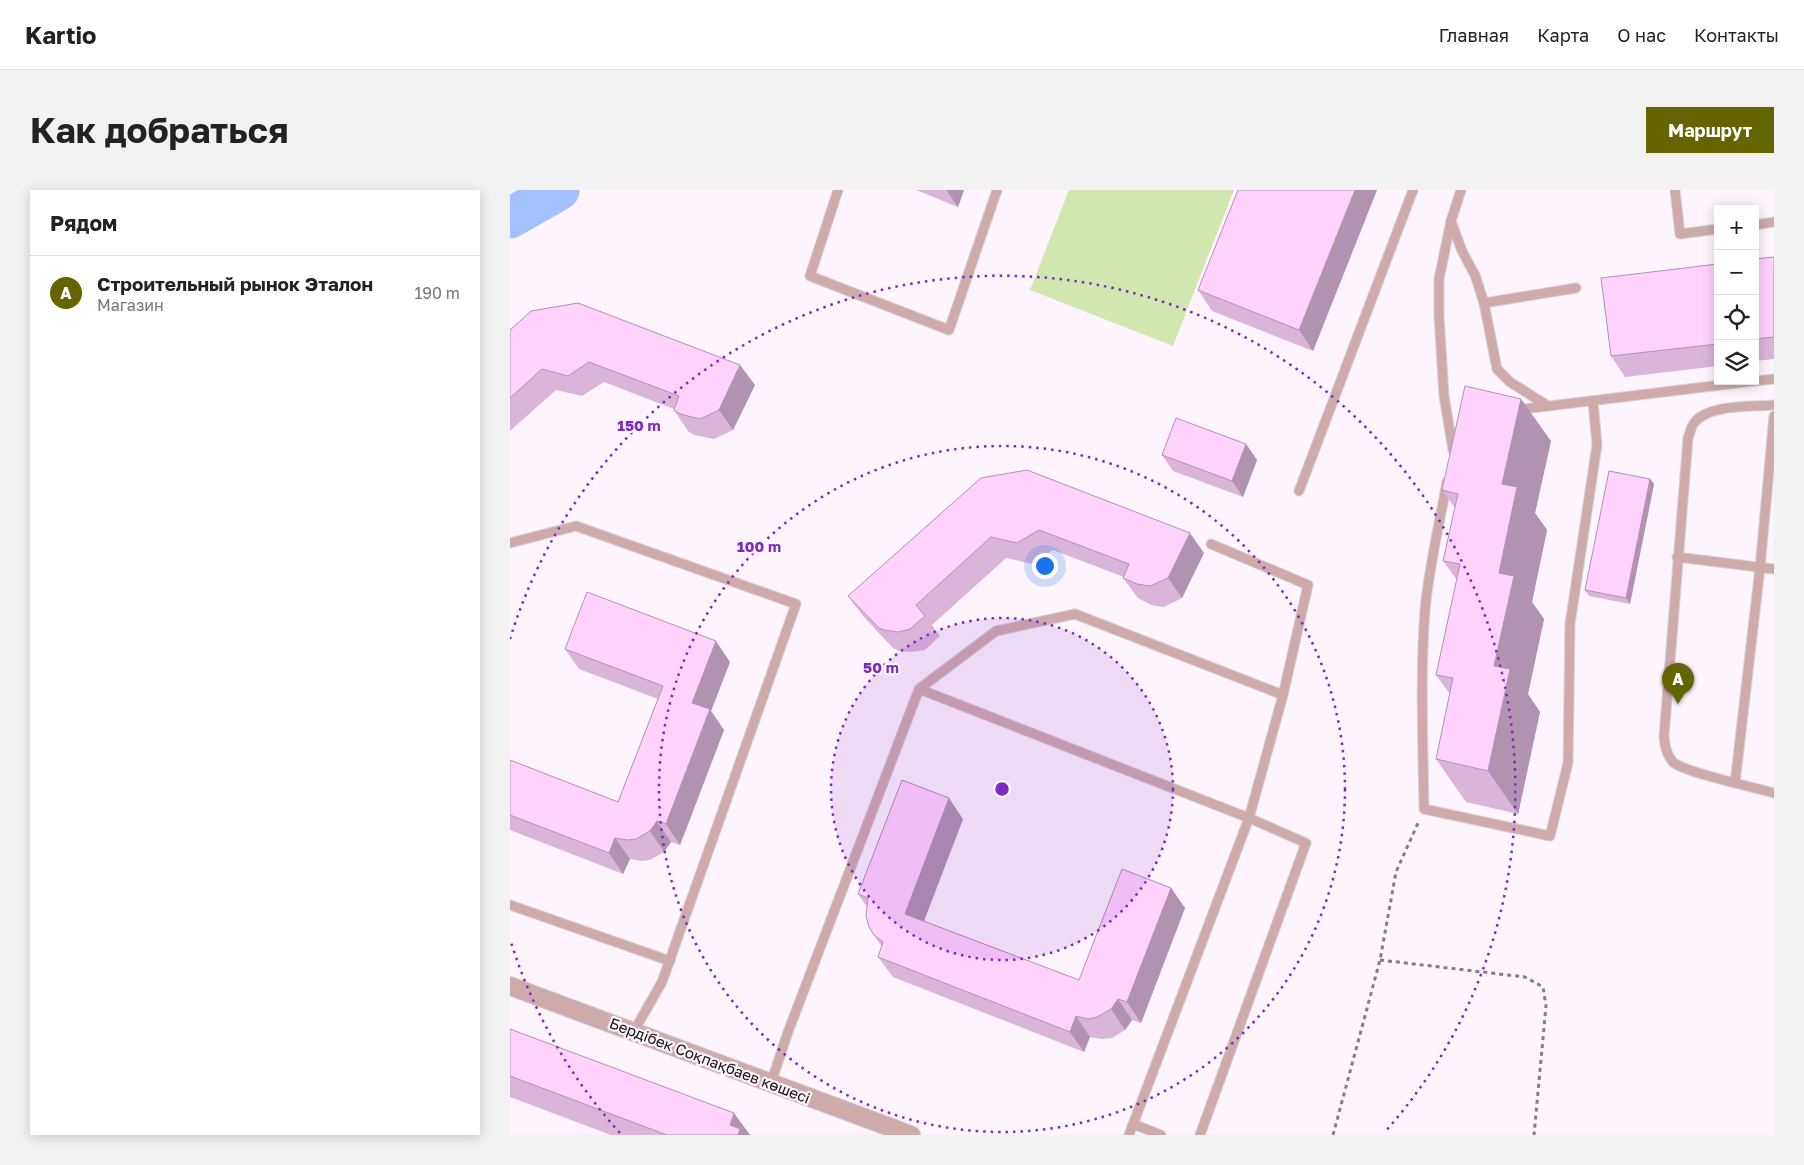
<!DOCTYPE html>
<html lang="ru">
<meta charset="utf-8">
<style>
:root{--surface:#fff;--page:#f2f2f2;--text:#222;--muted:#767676;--line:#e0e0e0;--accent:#646500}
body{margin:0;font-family:"Golos Text",sans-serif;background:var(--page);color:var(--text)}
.controls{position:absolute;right:15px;top:15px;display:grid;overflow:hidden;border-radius:0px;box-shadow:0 2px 12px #0003}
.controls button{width:45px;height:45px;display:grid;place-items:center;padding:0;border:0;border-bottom:1px solid var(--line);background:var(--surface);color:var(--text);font:25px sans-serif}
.you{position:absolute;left:534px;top:375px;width:18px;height:18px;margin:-12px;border:4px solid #fff;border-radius:50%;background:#1a73e8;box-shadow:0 0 0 8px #1a73e833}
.badge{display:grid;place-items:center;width:32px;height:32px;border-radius:50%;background:var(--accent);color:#fff;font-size:16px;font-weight:700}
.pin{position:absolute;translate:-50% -41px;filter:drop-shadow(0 1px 2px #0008)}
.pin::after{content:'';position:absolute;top:26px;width:18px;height:15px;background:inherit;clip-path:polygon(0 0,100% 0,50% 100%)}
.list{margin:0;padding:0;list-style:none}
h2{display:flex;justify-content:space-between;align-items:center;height:65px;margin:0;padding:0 20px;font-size:21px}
h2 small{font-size:16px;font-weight:400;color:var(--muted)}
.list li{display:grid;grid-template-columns:32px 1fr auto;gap:15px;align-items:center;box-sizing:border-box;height:75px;padding:0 20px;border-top:1px solid var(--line)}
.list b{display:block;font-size:19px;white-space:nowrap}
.list p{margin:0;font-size:16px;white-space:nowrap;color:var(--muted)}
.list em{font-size:16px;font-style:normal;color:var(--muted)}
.icon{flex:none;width:28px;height:28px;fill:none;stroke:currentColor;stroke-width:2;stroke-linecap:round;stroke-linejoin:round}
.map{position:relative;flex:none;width:1264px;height:945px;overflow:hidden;border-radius:0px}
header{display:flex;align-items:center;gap:30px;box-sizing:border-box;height:70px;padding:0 25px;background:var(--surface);border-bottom:1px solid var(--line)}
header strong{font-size:24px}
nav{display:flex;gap:28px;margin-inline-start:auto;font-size:18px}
.intro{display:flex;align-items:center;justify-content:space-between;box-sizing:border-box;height:120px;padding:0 30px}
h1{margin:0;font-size:35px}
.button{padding:12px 22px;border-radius:0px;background:var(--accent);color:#fff;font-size:18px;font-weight:700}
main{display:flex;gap:30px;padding:0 30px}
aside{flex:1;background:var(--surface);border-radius:0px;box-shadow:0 2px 12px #0003}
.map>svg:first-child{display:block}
</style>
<header>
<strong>Kartio</strong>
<nav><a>Главная</a><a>Карта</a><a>О нас</a><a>Контакты</a></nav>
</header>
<div class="intro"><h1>Как добраться</h1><a class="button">Маршрут</a></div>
<main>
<aside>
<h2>Рядом<small></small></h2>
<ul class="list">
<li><span class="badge">A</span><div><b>Строительный рынок Эталон</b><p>Магазин</p></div><em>190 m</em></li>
</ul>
</aside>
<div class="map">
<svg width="1264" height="945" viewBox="0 0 1264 945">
<rect width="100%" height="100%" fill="#fdf4fd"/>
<polygon fill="#d1e7af" points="559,0 724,0 663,156 520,100"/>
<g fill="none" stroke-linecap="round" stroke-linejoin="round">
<polyline stroke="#a3c1ff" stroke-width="41" points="0,28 49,0"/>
<g stroke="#d8d0d8" stroke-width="11">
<g id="lane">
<polyline points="328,0 300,86 439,140 487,0"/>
<polyline points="1165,0 1170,44 1208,39"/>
<polyline points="941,31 952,61 965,85 974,113 987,179 1000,192 1038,216"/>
<polyline points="1245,35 1264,32"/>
<polyline points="974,113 1066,98"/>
<polyline points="1245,191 1264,189"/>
<path d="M 1264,215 C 1242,217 1198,214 1184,233 C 1181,237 1180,243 1178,248 L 1154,546 C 1155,556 1156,564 1163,572 C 1173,582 1246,598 1264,603"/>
<polyline points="1006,220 1244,191"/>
<polyline points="943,260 934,206 929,126 929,89 941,31 951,0"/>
<path d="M 937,292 C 929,335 919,377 915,420 C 910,486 913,553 914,619 L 1040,646 L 1058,573 L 1060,434 L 1087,255 L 1083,211"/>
<polyline points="789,301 903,0"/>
<polyline points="0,353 66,336 286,414 152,792 124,841"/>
<polyline points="701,354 798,395 773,505"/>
<polyline points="1167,367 1264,379"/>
<polyline points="1225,593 1250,378 1264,226"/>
<polyline points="0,715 160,771"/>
<polyline points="261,893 278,842 409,499 739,628 773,505 565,424 486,441 409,499"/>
<polyline points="623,934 651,945"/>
<polyline points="619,945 739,628 796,653 690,945"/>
</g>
</g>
<g stroke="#d8d0d8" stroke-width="20">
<polyline id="street" points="0,796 401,945"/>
</g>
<g stroke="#847e84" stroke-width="3" stroke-dasharray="4 4" stroke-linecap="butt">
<polyline points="870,770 1015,787 1033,797 1036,816 1024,945"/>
<polyline points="823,945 870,770 886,682 908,633"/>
</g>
<use href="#lane" stroke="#cfaaaa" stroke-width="9"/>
<use href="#street" stroke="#cfaaaa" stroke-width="18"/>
</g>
<g fill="#dbb4da">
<polygon points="406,0 454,0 448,17"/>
<polygon points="728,0 867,0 803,161 702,121 688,100"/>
<polygon points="1264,67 1264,169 1245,171 1245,69"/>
<polygon points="1208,74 1208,176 1115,187 1101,166"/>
<polygon points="0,140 245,195 223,240 204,249 184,245 178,241 164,220 164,219 94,192 72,206 46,200 0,241"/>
<polygon points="1041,251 1025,323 1037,340 1022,412 1034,429 1018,504 1030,522 1008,624 956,612 926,569 940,504 926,485 947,390 933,371 945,318 932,300"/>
<polygon points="736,254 747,270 733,307 663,281 652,265"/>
<polygon points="471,288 694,363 672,408 654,417 641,415 628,408 613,388 614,387 543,360 522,374 496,368 422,435 430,446 415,460 402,462 389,461 383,458 353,426 338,406"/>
<polygon points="1140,289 1144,294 1120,414 1079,406 1075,400"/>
<polygon points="55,459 220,472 201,521 214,540 170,655 161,652 154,662 140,670 131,671 120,669 113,684 0,640 0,570 108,612 148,509 69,479"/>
<polygon points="453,629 414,731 569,790 661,698 675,718 631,833 622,830 615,840 602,848 592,849 580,847 574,862 383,787 368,767 372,757 364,745 357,717 348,704"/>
<polygon points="0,839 240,945 101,945 0,907"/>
</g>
<g fill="#b292b1">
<polygon points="437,0 454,0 448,17 437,1"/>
<polygon points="845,0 867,0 803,161 789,140"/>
<polygon points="230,175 245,195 223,240 209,220"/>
<polygon points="1011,209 1041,251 1025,323 1037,340 1022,412 1034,429 1018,504 1030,522 1008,624 978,581 984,476 992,294"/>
<polygon points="736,254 747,270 733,307 722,291"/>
<polygon points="1140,289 1144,294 1120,414 1116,408"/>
<polygon points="680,343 694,363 672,408 658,388"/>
<polygon points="206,451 220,472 201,521 214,540 170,655 156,634 182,513"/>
<polygon points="439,608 453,629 409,744 395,724"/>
<polygon points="147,631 161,652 154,662 140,641"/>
<polygon points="105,648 120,669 113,684 99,663"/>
<polygon points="661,698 675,718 631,833 617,812"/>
<polygon points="608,809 622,830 615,840 601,819"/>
<polygon points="566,826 580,847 574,862 560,842"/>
<polygon points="224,923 240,945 227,945 220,935"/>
</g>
<g fill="#ffd1fd" stroke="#b292b1">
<polygon points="728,0 845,0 789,140 688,100"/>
<polygon points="1264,67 1264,147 1245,149 1245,69"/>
<polygon points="1208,74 1208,154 1101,166 1091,88"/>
<polygon points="68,113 230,175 209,220 190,229 170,224 164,220 169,206 79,172 58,186 32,179 0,208 0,140 21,121"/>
<polygon points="955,196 1011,209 992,294 1007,297 989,383 1004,386 984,476 1000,479 978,581 926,569 943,488 926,485 950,374 933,371 948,304 932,300"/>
<polygon points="666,228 736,254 722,291 652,265"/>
<polygon points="517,280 680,343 658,388 640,396 627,394 613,388 619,374 529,340 507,353 481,347 406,415 415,426 400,439 388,442 374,440 369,438 338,406 471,288"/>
<polygon points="1099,281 1140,289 1116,408 1075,400"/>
<polygon points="77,402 206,451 182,513 200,519 156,634 147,631 140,641 126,649 117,650 105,648 99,663 0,625 0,570 108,612 153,496 55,459"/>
<polygon points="392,590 439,608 395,724 569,790 612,679 661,698 617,812 608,809 601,819 587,827 578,829 566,826 560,842 368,767 373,752 364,745 359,737 356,726 358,708 348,704"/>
<polygon points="0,839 224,923 220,935 230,939 228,945 157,945 0,886"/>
</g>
<circle cx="492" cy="599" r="171" fill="#7b2cbf" fill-opacity=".12"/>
<g fill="none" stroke="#7b2cbf" stroke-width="2.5" stroke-dasharray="2.5 5">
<circle cx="492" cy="599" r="171"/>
<circle cx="492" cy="599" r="343"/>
<path d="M110 943A514 514 0 0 1 0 749M0 449A514 514 0 1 1 874 943"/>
</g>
<g text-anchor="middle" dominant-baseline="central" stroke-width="4.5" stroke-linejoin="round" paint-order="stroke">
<g font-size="15" fill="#131013" stroke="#fdf4fd">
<text transform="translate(200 870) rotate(21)">Бердібек Соқпақбаев көшесі</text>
</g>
</g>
<circle cx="492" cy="599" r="8" fill="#7b2cbf" stroke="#fdf4fd" stroke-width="2.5"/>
<g font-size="15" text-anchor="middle" font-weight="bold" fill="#7b2cbf" stroke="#fdf4fd" stroke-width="4.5" stroke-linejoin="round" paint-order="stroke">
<text x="129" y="241">150 m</text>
<text x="249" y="362">100 m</text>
<text x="371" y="483">50 m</text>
</g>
</svg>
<div class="controls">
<button>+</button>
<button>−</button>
<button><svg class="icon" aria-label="locate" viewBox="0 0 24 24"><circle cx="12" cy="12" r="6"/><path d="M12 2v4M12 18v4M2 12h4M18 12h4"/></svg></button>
<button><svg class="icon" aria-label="layers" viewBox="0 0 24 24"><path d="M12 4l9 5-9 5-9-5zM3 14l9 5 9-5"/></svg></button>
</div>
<div class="you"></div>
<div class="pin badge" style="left:1168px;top:514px">A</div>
</div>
</main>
